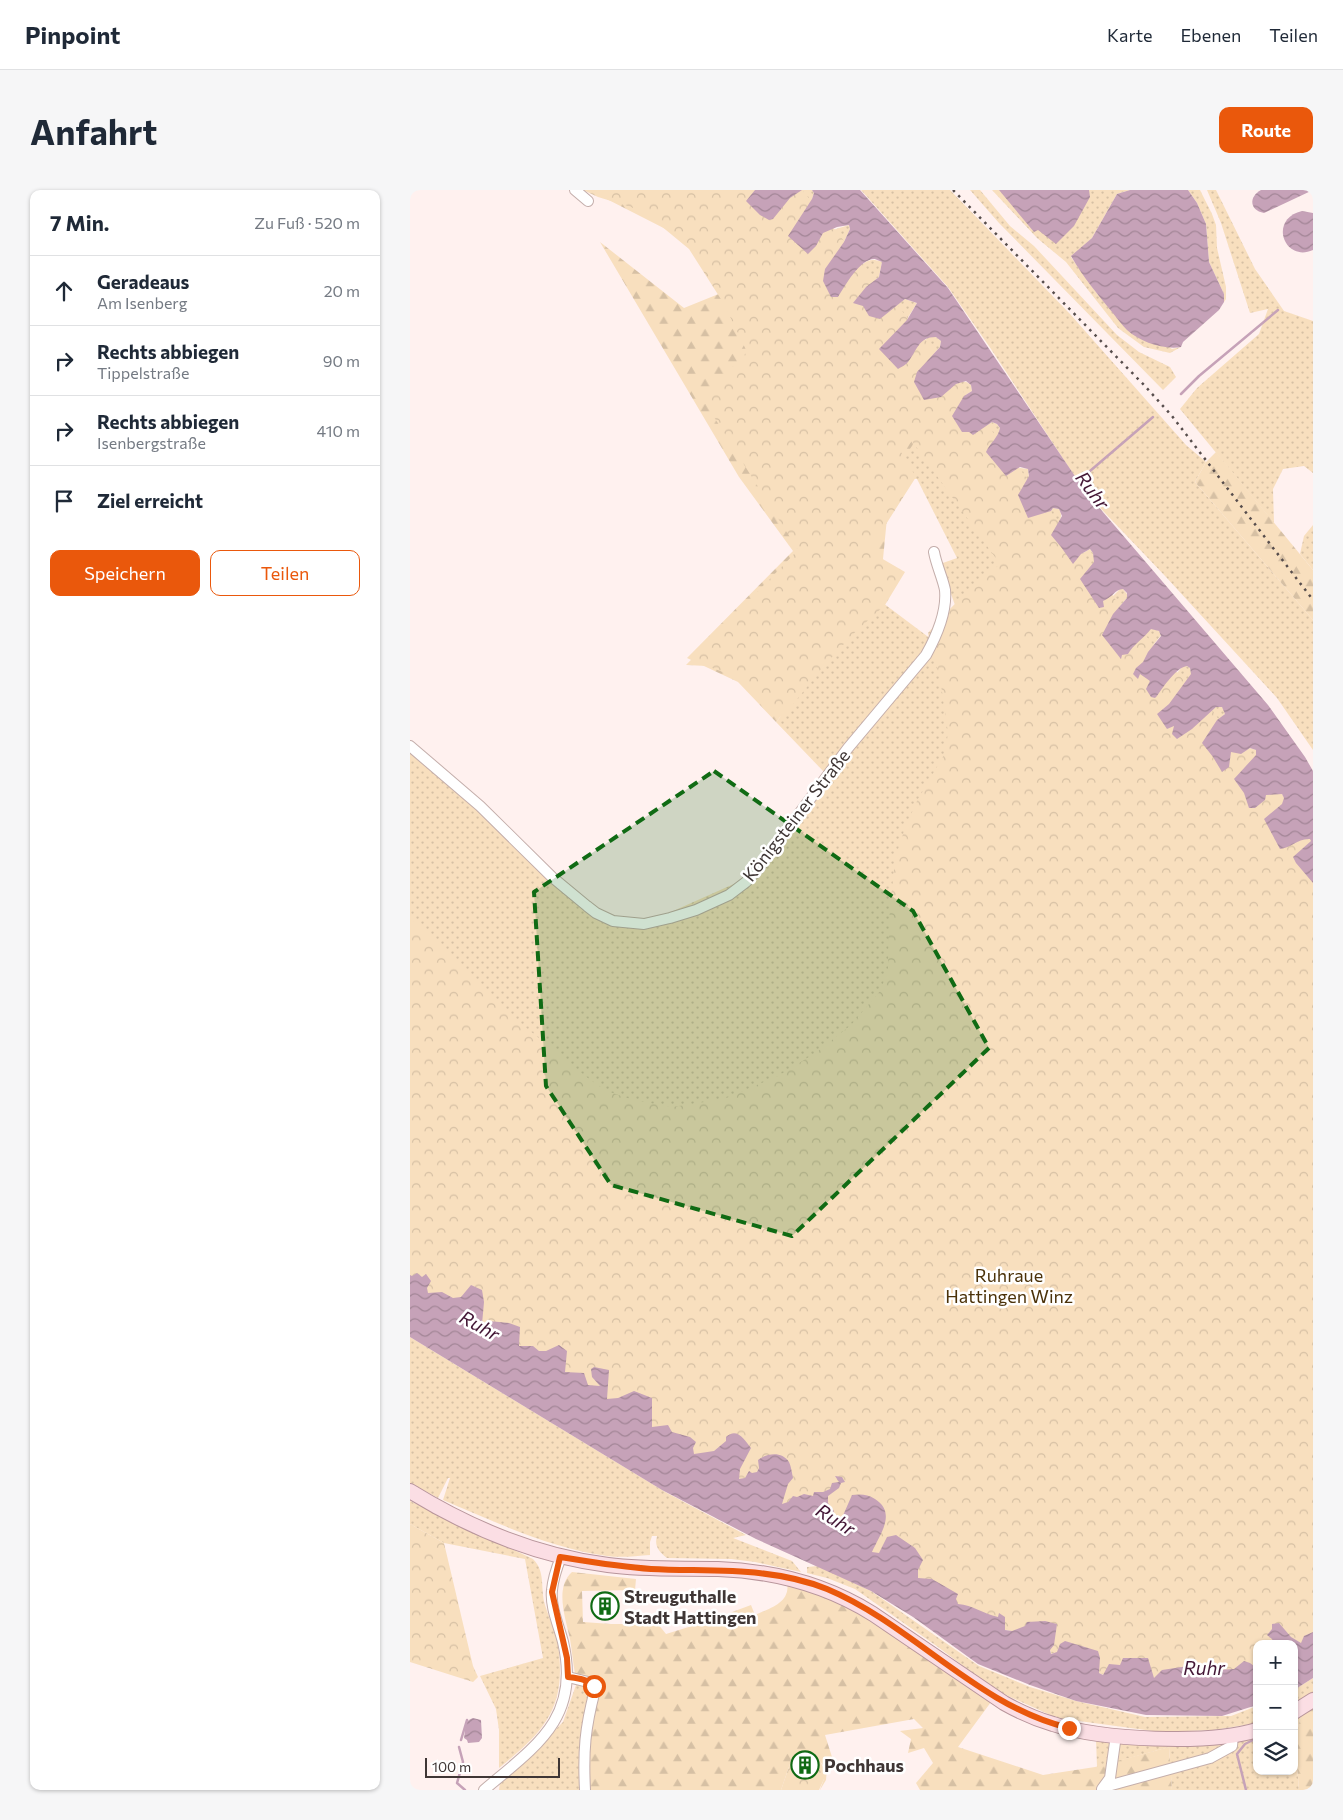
<!DOCTYPE html>
<html lang="de">
<meta charset="utf-8">
<style>
:root{--surface:#fff;--page:#f6f6f7;--text:#1f2937;--muted:#747a83;--line:#e0e1e3;--accent:#ea580c}
body{margin:0;font-family:Commissioner,sans-serif;background:var(--page);color:var(--text)}
.controls{position:absolute;right:15px;bottom:15px;display:grid;overflow:hidden;border-radius:10px;box-shadow:0 1px 4px #0004}
.controls button{width:45px;height:45px;display:grid;place-items:center;padding:0;border:0;border-bottom:1px solid var(--line);background:var(--surface);color:var(--text);font:25px sans-serif}
.scale{position:absolute;left:15px;bottom:12px;width:135px;box-sizing:border-box;padding-left:5px;border:2px solid #3f3635;border-top:0;font-size:14px;line-height:18px;white-space:nowrap;color:#3f3635;-webkit-text-stroke:4px #fff;paint-order:stroke}
.stop{position:absolute;width:15px;height:15px;margin:-11px;border:4px solid #ea580c;border-radius:50%;background:#fff}
.stop.end{background:#ea580c;border-color:#fff;box-shadow:0 1px 5px #0008}
.list{margin:0;padding:0;list-style:none}
h2{display:flex;justify-content:space-between;align-items:center;height:65px;margin:0;padding:0 20px;font-size:21px}
h2 small{font-size:16px;font-weight:400;color:var(--muted)}
.list li{display:grid;grid-template-columns:32px 1fr auto;gap:15px;align-items:center;box-sizing:border-box;height:70px;padding:0 20px;border-top:1px solid var(--line)}
.list b{display:block;font-size:19px;white-space:nowrap}
.list p{margin:0;font-size:16px;white-space:nowrap;color:var(--muted)}
.list em{font-size:16px;font-style:normal;color:var(--muted)}
.actions{display:flex;gap:10px;padding:15px 20px}
.actions a{flex:1;padding:11px 0;border:1px solid var(--accent);border-radius:10px;text-align:center;font-size:18px;color:var(--accent)}
.actions .main{background:var(--accent);color:#fff}
.icon{flex:none;width:28px;height:28px;fill:none;stroke:currentColor;stroke-width:2;stroke-linecap:round;stroke-linejoin:round}
.map{position:relative;flex:none;width:903px;height:1600px;overflow:hidden;border-radius:10px}
header{display:flex;align-items:center;gap:30px;box-sizing:border-box;height:70px;padding:0 25px;background:var(--surface);border-bottom:1px solid var(--line)}
header strong{font-size:24px}
nav{display:flex;gap:28px;margin-inline-start:auto;font-size:18px}
.intro{display:flex;align-items:center;justify-content:space-between;box-sizing:border-box;height:120px;padding:0 30px}
h1{margin:0;font-size:35px}
.button{padding:12px 22px;border-radius:10px;background:var(--accent);color:#fff;font-size:18px;font-weight:700}
main{display:flex;gap:30px;padding:0 30px}
aside{flex:1;background:var(--surface);border-radius:10px;box-shadow:0 1px 4px #0004}
.map>svg:first-child{display:block}
</style>
<header>
<strong>Pinpoint</strong>
<nav><a>Karte</a><a>Ebenen</a><a>Teilen</a></nav>
</header>
<div class="intro"><h1>Anfahrt</h1><a class="button">Route</a></div>
<main>
<aside>
<h2>7 Min.<small>Zu Fuß · 520 m</small></h2>
<ul class="list">
<li><svg class="icon" aria-label="ahead" viewBox="0 0 24 24"><path d="M12 20V5M6 11l6-6 6 6"/></svg><div><b>Geradeaus</b><p>Am Isenberg</p></div><em>20 m</em></li>
<li><svg class="icon" aria-label="right" viewBox="0 0 24 24"><path d="M7 20v-9h11M14 6l5 5-5 5"/></svg><div><b>Rechts abbiegen</b><p>Tippelstraße</p></div><em>90 m</em></li>
<li><svg class="icon" aria-label="right" viewBox="0 0 24 24"><path d="M7 20v-9h11M14 6l5 5-5 5"/></svg><div><b>Rechts abbiegen</b><p>Isenbergstraße</p></div><em>410 m</em></li>
<li><svg class="icon" aria-label="arrive" viewBox="0 0 24 24"><path d="M6 21V4h12l-3 4 3 4H6"/></svg><div><b>Ziel erreicht</b></div></li>
</ul>
<div class="actions"><a class="main">Speichern</a><a>Teilen</a></div>
</aside>
<div class="map">
<svg width="903" height="1600" viewBox="0 0 903 1600">
<defs>
<pattern id="grass-dots" width="8" height="8" patternUnits="userSpaceOnUse" patternTransform="scale(1.25)"><rect width="8" height="8" fill="#f8dfbe"/><path d="M2 2h.1M6 6h.1" fill="none" stroke="#d6c0a4" stroke-width="1.8" stroke-linecap="round"/></pattern>
<pattern id="forest-firs" width="22" height="20" patternUnits="userSpaceOnUse" patternTransform="scale(1.25)"><rect width="22" height="20" fill="#f8dfbe"/><path d="M5 1l3.5 6h-7zM16 11l3.5 6h-7z" fill="#d6c0a4"/></pattern>
<pattern id="park-crowns" width="20" height="18" patternUnits="userSpaceOnUse" patternTransform="scale(1.25)"><rect width="20" height="18" fill="#f8dfbe"/><path d="M2 6a3 3 0 1 1 6 0M12 15a3 3 0 1 1 6 0" fill="none" stroke="#d6c0a4"/></pattern>
<pattern id="water-waves" width="16" height="10" patternUnits="userSpaceOnUse" patternTransform="scale(1.25)"><rect width="16" height="10" fill="#c6a2b8"/><path d="M0 5q4-4 8 0t8 0" fill="none" stroke="#a28596"/></pattern>
</defs>
<rect width="100%" height="100%" fill="#fff1ef"/>
<g fill="url(#grass-dots)">
<path d="M 392,0 L 402,0 L 404,3 L 402,9 L 413,43 L 439,35 L 440,39 L 434,52 L 445,82 C 455,72 458,67 472,72 L 469,87 L 456,97 L 486,115 L 495,109 L 507,113 L 497,129 L 506,157 L 519,147 L 526,147 L 531,151 L 530,157 L 507,182 L 546,194 C 552,191 555,190 561,195 L 562,201 L 554,206 L 574,237 L 582,232 L 587,234 L 590,238 L 589,245 L 595,286 L 610,278 L 618,279 L 619,287 L 641,321 L 643,318 L 649,319 C 655,328 646,337 641,345 L 671,364 L 680,359 L 683,363 L 685,372 L 703,406 L 710,399 L 713,399 L 717,404 L 717,408 L 703,424 L 749,441 L 751,445 L 738,462 L 766,484 L 773,476 L 777,476 L 780,478 L 792,528 L 806,517 L 812,517 L 816,523 L 808,530 L 821,570 L 840,558 L 846,560 L 846,565 L 868,603 L 872,604 L 874,607 L 873,614 L 903,693 L 903,1404 L 847,1454 L 699,1474 L 693,1485 L 647,1462 L 641,1464 L 640,1459 L 602,1441 L 595,1440 L 595,1427 L 123,1156 L 109,1156 L 110,1137 L 0,1085 L 0,559 L 195,728 L 234,734 L 335,689 L 414,582 L 366,532 L 469,410 L 525,452 L 545,415 L 530,374 L 547,368 L 507,289 L 481,287 L 380,8 Z"/>
<polygon points="451,0 540,0 660,124 776,255 796,272 785,292 903,430 903,560 867,508 756,387 675,302 581,159 538,97"/>
<polygon points="560,0 570,0 600,36 624,56 707,145 729,162 760,177 766,187 753,200 589,33"/>
<polygon points="582,0 720,0 707,4 682,48 661,67 688,105 762,159 771,157 760,163 734,157 708,138 656,72 627,48"/>
<polygon points="778,0 790,0 802,24 806,35 807,58 816,97 816,109 814,112 814,104 799,72 796,34 787,13"/>
<polygon points="797,0 806,0 845,79 874,121 903,131 903,283 894,276 873,279 863,299 864,333 770,219 787,198 849,144 858,119 840,123 811,33"/>
<polygon points="903,335 903,380 890,364 894,346"/>
<path d="M 0,1147 L 257,1303 L 336,1345 L 323,1348 L 382,1371 L 391,1382 L 345,1372 L 321,1369 L 257,1368 C 249,1362 244,1356 247,1346 L 242,1346 L 240,1352 L 240,1365 C 226,1366 211,1368 197,1366 C 140,1358 85,1332 33,1310 L 40,1288 L 38,1288 L 28,1308 L 0,1293 Z"/>
<path d="M 0,1311 L 123,1369 C 136,1382 130,1398 135,1415 C 139,1428 146,1442 148,1455 C 157,1517 135,1541 89,1578 L 89,1540 L 86,1519 L 70,1486 L 133,1468 L 115,1369 L 34,1353 L 0,1334 Z"/>
<polygon points="408,1376 461,1401 569,1476 620,1497 666,1511 735,1527 821,1526 847,1516 847,1533 804,1540 750,1542 647,1528 585,1500 528,1457 445,1399 417,1388 397,1383 397,1377"/>
<polygon points="903,1488 903,1502 884,1513 884,1500"/>
<polygon points="166,1495 174,1495 179,1501 173,1600 89,1600 90,1592 122,1563 153,1532"/>
<polygon points="891,1526 885,1549 889,1600 762,1600 759,1557 687,1577 686,1549 796,1554 847,1547 847,1581 884,1581 884,1529"/>
</g>
<g fill="url(#forest-firs)">
<polygon points="179,0 248,0 508,247 481,287 469,410 366,532 328,492 277,468 383,361 329,287 190,52 274,118 316,101 281,52"/>
<polygon points="806,262 903,380 903,430 785,292 796,272"/>
<path d="M 162,1382 L 226,1389 L 225,1400 L 172,1401 L 173,1432 L 201,1434 L 248,1434 L 256,1444 L 298,1431 L 341,1415 L 345,1425 C 360,1418 381,1413 377,1392 L 441,1417 L 581,1512 L 548,1557 L 633,1585 L 685,1577 L 759,1557 L 762,1600 L 510,1600 L 506,1593 L 523,1573 L 514,1558 L 498,1563 L 501,1549 L 490,1541 L 513,1538 L 504,1529 L 415,1545 L 422,1567 L 422,1574 L 417,1578 L 416,1590 L 410,1600 C 411,1595 416,1587 415,1581 C 412,1565 394,1562 382,1568 L 371,1600 L 178,1600 L 181,1528 L 187,1515 L 187,1502 L 190,1493 L 165,1484 C 163,1473 162,1461 160,1449 C 156,1429 144,1398 162,1382 Z"/>
<polygon points="903,1517 903,1600 889,1600 885,1549 891,1526"/>
</g>
<g fill="url(#park-crowns)">
<path d="M 173,0 L 392,0 L 511,144 L 705,409 L 763,478 L 841,565 L 903,649 L 903,1451 L 884,1463 L 884,1454 L 847,1454 L 847,1479 L 792,1491 L 705,1488 L 671,1476 L 522,1401 L 297,1273 L 123,1162 L 0,1093 L 0,728 L 39,762 L 109,832 L 179,889 L 197,901 L 223,910 L 262,917 L 314,909 L 368,886 L 407,862 L 441,835 L 471,800 L 478,778 L 479,731 L 485,669 L 495,638 L 507,611 L 535,563 L 538,543 L 530,488 L 520,454 L 518,443 C 540,417 564,395 590,374 L 502,251 L 491,262 L 506,287 L 459,361 L 495,382 L 475,415 L 442,445 L 413,477 L 372,528 L 326,487 L 297,476 L 276,475 L 388,360 L 292,208 L 337,162 L 314,114 L 279,59 L 239,26 L 221,17 L 188,7 Z"/>
<polygon points="0,1334 34,1353 63,1476 68,1487 63,1492 0,1472"/>
<polygon points="397,1564 410,1571 414,1579 416,1579 416,1589 414,1589 409,1600 371,1600 382,1568"/>
</g>
<g fill="url(#water-waves)">
<polygon points="345,0 392,0 380,8 363,29 359,30 350,25 336,11"/>
<path d="M 402,0 L 450,0 L 538,98 L 675,301 L 858,515 L 895,567 L 903,581 L 903,693 L 886,673 L 883,667 L 901,651 L 900,649 C 888,648 881,658 870,659 L 854,629 L 872,614 L 874,608 L 872,604 L 856,605 L 855,610 L 845,618 L 839,618 L 834,603 L 824,589 L 846,565 L 846,560 L 840,558 L 831,564 L 821,562 L 819,577 L 812,582 L 803,567 L 792,553 L 807,530 L 815,524 L 812,517 L 806,517 L 782,539 L 767,549 L 762,544 L 764,536 L 757,539 L 747,524 L 759,514 L 781,484 L 780,478 L 777,476 C 767,477 753,497 747,506 L 745,508 L 741,507 L 736,499 L 740,491 L 730,484 L 728,489 L 723,484 L 726,478 L 733,472 L 738,462 L 751,446 L 749,441 L 741,439 C 734,448 723,455 718,464 L 712,465 L 711,469 L 692,445 L 703,424 L 717,408 L 717,403 L 713,399 C 705,399 702,408 693,411 L 694,417 L 689,418 L 670,389 L 684,372 L 683,363 L 680,359 L 671,364 L 663,374 L 651,357 L 641,345 L 652,326 L 649,319 L 643,318 L 641,321 L 618,328 L 608,305 L 619,286 L 618,279 L 610,277 L 596,286 L 576,262 C 580,253 588,248 590,238 L 587,234 L 582,232 L 563,245 L 559,242 L 552,242 L 542,226 L 554,206 L 562,201 L 561,195 L 556,191 L 546,194 L 531,207 L 514,210 L 504,192 L 507,182 L 530,157 L 531,151 L 526,147 C 508,147 507,161 498,172 C 496,175 491,177 488,179 L 469,159 L 497,130 L 507,113 L 495,109 L 470,129 L 459,126 L 453,116 L 443,113 L 456,97 L 469,87 L 472,72 C 472,72 465,69 465,69 C 450,68 435,96 428,107 L 421,107 L 413,91 L 415,79 L 434,52 L 440,39 L 439,35 L 427,37 L 413,43 L 406,56 L 398,64 L 378,46 L 402,9 L 404,3 Z"/>
<polygon points="589,0 679,0 680,7 664,36 646,54 628,40 624,42"/>
<path d="M 720,0 L 778,0 L 787,13 L 796,34 L 799,72 L 814,104 L 814,112 L 809,120 L 773,152 L 771,157 C 754,160 730,152 717,140 C 712,135 707,128 702,122 C 688,105 673,87 661,66 L 682,48 L 707,4 Z"/>
<path d="M 851,0 L 903,0 L 854,23 C 840,21 838,7 851,0 Z"/>
<path d="M 892,21 L 903,23 L 903,60 C 874,73 858,29 892,21 Z"/>
<path d="M 7,1083 L 12,1087 L 16,1084 L 21,1091 L 17,1098 L 18,1103 L 32,1102 L 43,1108 L 51,1107 L 61,1095 L 72,1100 L 74,1112 L 72,1134 L 79,1131 L 99,1133 L 110,1137 L 109,1156 L 123,1156 L 129,1161 L 136,1161 L 149,1155 L 157,1161 L 155,1182 L 174,1183 L 178,1195 L 190,1196 L 182,1187 L 181,1179 L 184,1177 L 199,1180 L 197,1209 L 208,1208 L 224,1201 L 242,1208 L 242,1237 L 258,1235 L 262,1242 L 280,1247 L 286,1252 L 283,1258 L 284,1264 L 304,1261 L 316,1251 L 316,1247 C 327,1237 334,1249 341,1258 L 330,1279 L 329,1289 L 335,1288 L 339,1281 L 342,1283 L 347,1282 L 349,1278 L 348,1270 C 357,1263 372,1261 379,1272 C 381,1276 382,1283 383,1288 L 378,1294 L 372,1314 L 378,1312 L 383,1306 L 387,1307 L 394,1304 L 403,1306 L 404,1302 L 413,1302 L 420,1299 L 422,1293 L 429,1292 L 425,1286 L 432,1287 L 435,1292 L 431,1293 L 429,1298 L 418,1306 L 418,1313 L 424,1321 L 418,1332 L 420,1337 L 432,1337 L 431,1330 L 442,1305 C 451,1304 457,1304 465,1309 C 487,1323 470,1344 462,1362 L 469,1363 L 477,1347 L 486,1345 L 505,1358 L 513,1370 L 508,1380 L 508,1388 L 522,1389 L 548,1404 L 546,1409 L 548,1414 C 563,1415 573,1424 588,1427 L 589,1423 L 595,1427 L 595,1440 L 602,1441 L 615,1436 L 617,1432 L 635,1431 L 647,1434 L 644,1455 L 640,1460 L 641,1464 L 647,1462 L 650,1454 L 655,1451 L 688,1461 L 690,1468 L 689,1483 L 693,1485 L 699,1474 L 710,1475 L 713,1468 L 738,1468 L 744,1488 L 752,1480 L 785,1475 L 790,1478 L 798,1488 L 806,1480 L 824,1479 L 834,1471 L 840,1473 L 844,1476 L 847,1474 L 847,1515 L 812,1526 L 736,1525 L 666,1511 L 620,1495 L 568,1474 L 503,1427 L 461,1401 L 346,1349 L 252,1300 L 0,1147 L 0,1085 L 2,1086 Z"/>
<polygon points="869,1433 881,1447 891,1453 894,1446 903,1442 903,1488 884,1500 884,1454 864,1454 862,1449 857,1445 862,1439 862,1434"/>
<path d="M 63,1528 L 71,1530 L 72,1548 L 69,1552 L 58,1553 L 57,1550 L 54,1548 C 56,1540 53,1531 63,1528 Z"/>
</g>
<g fill="none" stroke-linecap="round" stroke-linejoin="round">
<g stroke="#c6a2b8" stroke-width="2.5">
<polyline points="771,204 789,186 868,120"/>
<polyline points="666,293 743,227"/>
<polyline points="51,1550 57,1530"/>
<polyline points="49,1557 53,1572 47,1593 55,1600"/>
<polyline points="836,1600 827,1564 835,1554 847,1548"/>
</g>
<g stroke="#c4aeab" stroke-width="12">
<g id="minor">
<polyline points="165,0 178,11"/>
<path d="M 0,556 L 70,616 L 142,687 L 177,716 L 186,723 L 203,731 L 234,734 L 260,728 L 286,720 L 319,705 L 336,692 L 348,679 L 438,558 L 516,465 C 526,447 537,421 535,400 C 533,389 526,374 524,362"/>
<path d="M 158,1487 L 182,1493 L 185,1500 C 175,1538 173,1561 175,1600"/>
<polyline points="694,1597 800,1568 822,1556 823,1546"/>
<polyline points="692,1599 700,1588 706,1545"/>
<path d="M 74,1600 C 126,1556 171,1528 153,1452 C 149,1436 140,1417 142,1400 C 143,1389 147,1377 151,1367"/>
</g>
</g>
<g stroke="#b8959b" stroke-width="16">
<g id="major">
<path d="M 0,1301 C 60,1338 128,1366 198,1375 C 234,1380 271,1378 308,1379 C 364,1381 415,1394 463,1424 L 594,1513 C 610,1522 626,1529 643,1534 C 691,1550 799,1555 847,1540"/>
<polyline points="884,1522 903,1510"/>
</g>
</g>
<use href="#minor" stroke="#fff" stroke-width="10"/>
<use href="#major" stroke="#fbdee4" stroke-width="14"/>
<polyline stroke="#574d4c" stroke-width="2.5" stroke-dasharray="2.5 5" stroke-linecap="butt" points="543,0 734,195 762,226 903,410"/>
</g>
<g fill="none" stroke-linecap="round" stroke-linejoin="round">
<path stroke="#ea580c" stroke-width="6" d="M 184,1496 C 179,1489 166,1488 158,1487 L 157,1468 L 142,1402 L 150,1367 C 181,1372 210,1377 241,1379 C 300,1382 360,1376 417,1399 C 503,1435 567,1516 659,1538"/>
</g>
<path fill="#106b14" fill-opacity="0.2" stroke="#106b14" stroke-width="4" stroke-dasharray="10 6" stroke-linejoin="round" d="M 304,581 L 503,721 L 579,858 L 382,1046 L 201,995 L 136,896 L 124,702 Z"/>
<defs>
<g id="building-ring" transform="scale(1.4375)"><circle r="9.5" fill="#fff" stroke="#106b14" stroke-width="1.5"/><path d="M-4-6H4V6H1V3H-1V6H-4ZM-2.5-4.3h1.7v1.8h-1.7ZM.8-4.3h1.7v1.8H.8ZM-2.5-1h1.7V.8h-1.7ZM.8-1h1.7V.8H.8Z" fill="#106b14"/></g>
</defs>
<g fill-rule="evenodd">
<use href="#building-ring" x="195" y="1416"/>
<use href="#building-ring" x="395" y="1575"/>
</g>
<g text-anchor="middle" dominant-baseline="central" stroke-width="5" stroke-linejoin="round" paint-order="stroke">
<g font-size="18" fill="#3f3635" stroke="#fff">
<text transform="translate(386 625) rotate(-52)">Königsteiner Straße</text>
</g>
<g font-size="18" fill="#4b3209" stroke="#fff">
<text x="599" y="1085">Ruhraue<tspan x="599" dy="21">Hattingen Winz</tspan></text>
</g>
<g font-size="18" font-weight="bold" fill="#3f3635" stroke="#fff" text-anchor="start">
<text x="214" y="1406">Streuguthalle<tspan x="214" dy="21">Stadt Hattingen</tspan></text>
<text x="414" y="1575">Pochhaus</text>
</g>
<g font-size="19" font-style="italic" fill="#431635" stroke="#fff">
<text transform="translate(683 300) rotate(53)">Ruhr</text>
<text transform="translate(70 1135) rotate(29)">Ruhr</text>
<text transform="translate(426 1329) rotate(32)">Ruhr</text>
<text x="794" y="1477">Ruhr</text>
</g>
</g>
</svg>
<div class="controls">
<button>+</button>
<button>−</button>
<button><svg class="icon" aria-label="layers" viewBox="0 0 24 24"><path d="M12 4l9 5-9 5-9-5zM3 14l9 5 9-5"/></svg></button>
</div>
<div class="scale">100 m</div>
<div class="stop" style="left:184px;top:1496px"></div>
<div class="stop end" style="left:659px;top:1538px"></div>
</div>
</main>
